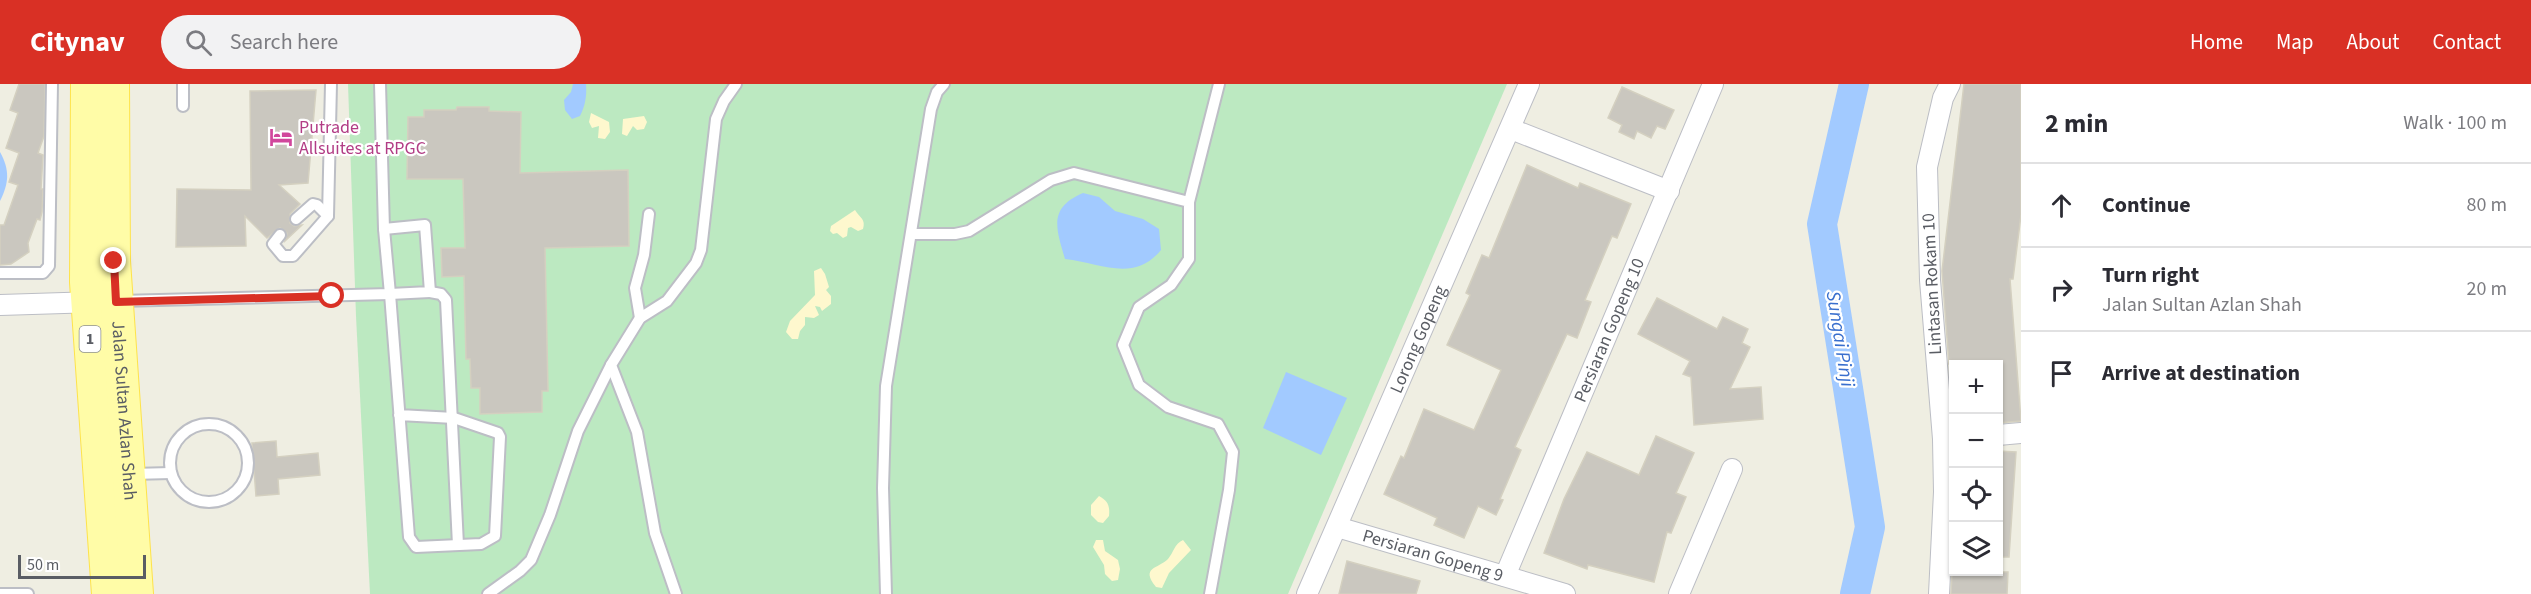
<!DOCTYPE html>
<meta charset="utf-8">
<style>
:root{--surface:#fff;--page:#f2f2f3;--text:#2b2b33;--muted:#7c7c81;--line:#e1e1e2;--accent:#d93025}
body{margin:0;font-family:"Source Sans 3",sans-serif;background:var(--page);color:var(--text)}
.controls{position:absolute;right:18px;bottom:18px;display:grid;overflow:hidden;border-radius:0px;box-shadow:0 2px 4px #0004}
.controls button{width:54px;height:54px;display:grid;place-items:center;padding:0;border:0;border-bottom:2px solid var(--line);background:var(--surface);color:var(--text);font:30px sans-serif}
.scale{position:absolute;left:18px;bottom:15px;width:128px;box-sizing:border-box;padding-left:6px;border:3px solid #5a5d64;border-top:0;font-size:16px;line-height:21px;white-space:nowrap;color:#5a5d64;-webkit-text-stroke:4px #fff;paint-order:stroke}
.stop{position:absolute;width:18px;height:18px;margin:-14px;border:4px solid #d93025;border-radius:50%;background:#fff}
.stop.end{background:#d93025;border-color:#fff;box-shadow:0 2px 6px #0008}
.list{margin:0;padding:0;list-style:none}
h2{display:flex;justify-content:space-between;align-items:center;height:78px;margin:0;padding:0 24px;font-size:26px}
h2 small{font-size:20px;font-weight:400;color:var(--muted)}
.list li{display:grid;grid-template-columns:39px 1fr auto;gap:18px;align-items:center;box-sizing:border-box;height:84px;padding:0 24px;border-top:2px solid var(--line)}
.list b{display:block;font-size:22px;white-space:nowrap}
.list p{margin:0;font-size:20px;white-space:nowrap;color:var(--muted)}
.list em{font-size:20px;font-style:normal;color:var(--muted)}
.icon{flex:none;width:33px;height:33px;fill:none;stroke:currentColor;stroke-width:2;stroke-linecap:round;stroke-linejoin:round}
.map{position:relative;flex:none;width:2021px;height:510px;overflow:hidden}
header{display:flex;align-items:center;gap:36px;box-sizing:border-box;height:84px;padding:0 30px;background:var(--accent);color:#fff}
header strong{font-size:28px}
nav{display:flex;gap:33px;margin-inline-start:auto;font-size:21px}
.search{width:420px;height:54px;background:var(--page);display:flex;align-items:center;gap:15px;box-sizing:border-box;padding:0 21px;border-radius:33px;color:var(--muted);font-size:22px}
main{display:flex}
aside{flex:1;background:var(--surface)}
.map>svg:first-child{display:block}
</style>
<header>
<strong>Citynav</strong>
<div class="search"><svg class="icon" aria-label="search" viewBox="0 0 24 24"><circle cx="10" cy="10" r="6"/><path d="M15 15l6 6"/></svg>Search here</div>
<nav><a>Home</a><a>Map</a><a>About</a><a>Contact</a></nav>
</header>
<main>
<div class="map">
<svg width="2021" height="510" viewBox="0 0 2021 510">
<rect width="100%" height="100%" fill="#efeee2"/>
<polygon fill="#bce9c1" points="348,0 1507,0 1288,510 370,510 356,232"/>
<g fill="#fef8ce">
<polygon points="591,29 609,38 610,48 605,55 598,54 599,42 592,44 589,38"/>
<polygon points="644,32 647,38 644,45 637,46 633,42 627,52 622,50 623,35"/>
<path d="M 855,126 C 860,134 866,135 863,145 L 858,147 L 851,143 L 848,144 L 847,152 L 843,154 L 837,149 L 833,150 L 830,147 L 831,142 Z"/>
<polygon points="821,184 825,190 829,203 826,206 831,212 831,220 822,227 820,223 815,222 819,231 814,234 805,233 805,241 800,247 798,255 792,255 786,248 790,237 815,211 814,187"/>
<path d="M 1099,412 C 1108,417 1110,422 1109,432 L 1103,439 L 1098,438 L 1091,431 L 1091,421 Z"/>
<polygon points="1096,456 1103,456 1105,467 1118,476 1120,485 1118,496 1112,497 1105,490 1104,481 1093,463"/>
<path d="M 1183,456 L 1191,466 L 1169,489 L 1162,504 L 1156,503 C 1140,483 1158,485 1168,475 C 1174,468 1174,460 1183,456 Z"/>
</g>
<g fill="#a2caff">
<path d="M 573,0 L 586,0 C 587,12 585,22 580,32 L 572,35 L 565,26 L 564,16 L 571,8 Z"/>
<path d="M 0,68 C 10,86 9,99 0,117 Z"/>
<path d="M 1083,109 L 1099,113 L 1115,127 L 1143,135 L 1159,145 L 1161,166 C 1134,199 1101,179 1065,175 C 1056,144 1048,124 1083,109 Z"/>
<polygon points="1286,288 1347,314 1321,371 1263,344"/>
</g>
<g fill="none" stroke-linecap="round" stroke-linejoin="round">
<polyline stroke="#a2caff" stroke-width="30" points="1854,0 1822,140 1870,443 1855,510"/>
</g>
<g fill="#cac7bf" stroke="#d4d0c0" stroke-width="1.5">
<polygon points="19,0 45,0 44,52 38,69 43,71 41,105 43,105 42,128 40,136 37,135 28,159 29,168 11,180 0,181 0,141 4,141 18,101 9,98 19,69 6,64 18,29 10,26"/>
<polygon points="1964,0 2021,0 2021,131 2013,195 2010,195 2021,337 1998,339 1998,280 1949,280 1942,187"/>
<polygon points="1622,3 1674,26 1665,45 1657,42 1651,54 1637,47 1634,55 1619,48 1622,41 1608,34"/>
<polygon points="316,6 308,99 279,101 300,120 290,130 290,139 294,142 302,141 285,157 287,149 280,144 267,154 245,132 246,162 176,163 177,105 251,106 250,7"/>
<polygon points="457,23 489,23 489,27 521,28 520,89 628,86 629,162 545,164 548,307 542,307 542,328 480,330 480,304 471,304 470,275 466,275 464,192 442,193 441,164 465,164 463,95 407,95 408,33 424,33 424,26 456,26"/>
<polygon points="1527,81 1578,104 1580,99 1631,120 1617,154 1612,152 1585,216 1591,218 1577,254 1567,250 1515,363 1521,366 1500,415 1503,416 1496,431 1478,422 1464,454 1434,441 1437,434 1384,410 1401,372 1404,374 1424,325 1474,346 1501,286 1447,261 1470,211 1466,209 1482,171 1489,174"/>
<polygon points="1657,214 1717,245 1723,233 1748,245 1742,259 1750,263 1730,305 1761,303 1763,335 1694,341 1691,293 1683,290 1690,277 1638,250"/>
<polygon points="1656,352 1694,369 1676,409 1686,413 1671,449 1667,448 1654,498 1588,481 1587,485 1544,469 1564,415 1587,368 1639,391"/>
<polygon points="276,357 277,373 318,369 320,391 278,395 279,410 256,412 252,359"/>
<polygon points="1998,367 2016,368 2009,473 1998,473"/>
<polygon points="1347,477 1420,497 1416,510 1339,510"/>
<polygon points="1952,488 2008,488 2007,510 1951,510"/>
</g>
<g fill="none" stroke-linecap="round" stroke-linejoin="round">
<g stroke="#bcbec5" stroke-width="14">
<g id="service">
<polyline points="183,0 183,22"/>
<polyline points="1189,118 1219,0"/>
<polyline points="296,135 313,120 317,121 328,132"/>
<polyline points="384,145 425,141 430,208 390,210 409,453 416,463 481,460 495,452 500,353 498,349 454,334 399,331"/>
<polyline points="912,150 955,150 969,147 1051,96 1074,89 1189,118 1189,175 1171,201 1139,223 1123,261 1139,301 1168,323 1218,340 1233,368 1229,406 1210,510"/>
<polyline points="280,151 273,160 283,172 293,172 328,132 331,0"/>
<polyline points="0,189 43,189 49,182 52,0"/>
<polyline points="430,208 441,210 446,216 458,461"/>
<polyline points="120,217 390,210 384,145 380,0"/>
<polyline points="640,234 635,204 644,171 649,130"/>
<circle cx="209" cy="379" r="39"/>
<polyline points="132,390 171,389"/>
<polyline points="1,510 28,510"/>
<polyline points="488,510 520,487 531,476 550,431 578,347 611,281"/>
<polyline points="676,510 655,449 637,348 611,281 640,234 667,217 696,179 701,166 716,35 724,17 736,0"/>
<polyline points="886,510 883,404 886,302 931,25 937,8 944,0"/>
</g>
</g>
<g stroke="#bcbec5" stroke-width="22">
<g id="minor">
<polyline points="1511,45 1669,107"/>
<polyline points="0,221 96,218"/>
<polyline points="1998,351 2021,349"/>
<path id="s1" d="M 1337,443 L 1565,510"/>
<path id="s2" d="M 1505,492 L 1713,0"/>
<path id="s3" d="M 1307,510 L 1529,0"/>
<polyline points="1679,510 1732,385"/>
<polyline points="1939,510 1944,408 1943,355 1930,196 1927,83 1943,14 1950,0"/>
</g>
</g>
<g stroke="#fee34b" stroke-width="34">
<g id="primary">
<polyline points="87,0 86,198 108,510"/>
<path id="s4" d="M 113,0 L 114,177 L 137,510"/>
</g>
</g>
<use href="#service" stroke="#fff" stroke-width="10"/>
<use href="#minor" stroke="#fff" stroke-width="20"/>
<use href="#primary" stroke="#fffca7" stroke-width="32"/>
</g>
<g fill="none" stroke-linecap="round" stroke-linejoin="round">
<polyline stroke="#d93025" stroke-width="8" points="114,177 116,218 332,212"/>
</g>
<defs>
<g id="hotel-bare" transform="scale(1.8)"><path d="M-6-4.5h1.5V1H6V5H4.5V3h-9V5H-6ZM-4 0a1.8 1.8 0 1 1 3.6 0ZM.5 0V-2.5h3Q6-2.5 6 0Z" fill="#d1479c" stroke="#fff" stroke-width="2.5" paint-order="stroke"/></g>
</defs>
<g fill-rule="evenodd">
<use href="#hotel-bare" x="281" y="53"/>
</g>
<g text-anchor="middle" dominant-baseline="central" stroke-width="4.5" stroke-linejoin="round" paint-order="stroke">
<rect fill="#fff" stroke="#8c8e92" stroke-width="1.5" x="79.5" y="242" width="21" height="26" rx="4.5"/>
<g font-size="16" font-weight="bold" fill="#5a5d64">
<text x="90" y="255">1</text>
</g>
<g font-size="18" fill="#b23c85" stroke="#fff" text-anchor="start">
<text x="299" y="43">Putrade<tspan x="299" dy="21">Allsuites at RPGC</tspan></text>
</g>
<g font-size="18" fill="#5a5d64" stroke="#fff">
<text transform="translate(1932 200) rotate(-93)">Lintasan Rokam 10</text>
<text stroke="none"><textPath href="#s2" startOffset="267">Persiaran Gopeng 10</textPath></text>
<text stroke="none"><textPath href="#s3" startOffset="278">Lorong Gopeng</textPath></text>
<text stroke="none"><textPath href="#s4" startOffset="327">Jalan Sultan Azlan Shah</textPath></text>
<text stroke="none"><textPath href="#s1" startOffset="100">Persiaran Gopeng 9</textPath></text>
</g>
<g font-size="20" font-style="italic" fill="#396fce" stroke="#fff">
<text transform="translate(1840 255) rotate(81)">Sungai Pinji</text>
</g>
</g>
</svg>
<div class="controls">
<button>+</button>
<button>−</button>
<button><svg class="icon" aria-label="locate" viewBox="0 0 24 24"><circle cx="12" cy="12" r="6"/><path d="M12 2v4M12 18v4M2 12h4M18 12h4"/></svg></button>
<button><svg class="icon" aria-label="layers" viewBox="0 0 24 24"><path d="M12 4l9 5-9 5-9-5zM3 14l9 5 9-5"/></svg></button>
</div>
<div class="scale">50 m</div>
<div class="stop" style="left:332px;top:212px"></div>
<div class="stop end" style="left:114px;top:177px"></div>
</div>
<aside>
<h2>2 min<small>Walk · 100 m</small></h2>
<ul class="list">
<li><svg class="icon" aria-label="ahead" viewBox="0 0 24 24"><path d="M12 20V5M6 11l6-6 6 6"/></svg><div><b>Continue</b></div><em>80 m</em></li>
<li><svg class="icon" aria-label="right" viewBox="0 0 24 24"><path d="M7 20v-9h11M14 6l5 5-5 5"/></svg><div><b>Turn right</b><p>Jalan Sultan Azlan Shah</p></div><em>20 m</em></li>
<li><svg class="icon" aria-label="arrive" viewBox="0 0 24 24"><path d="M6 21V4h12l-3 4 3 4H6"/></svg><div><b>Arrive at destination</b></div></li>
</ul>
</aside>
</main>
